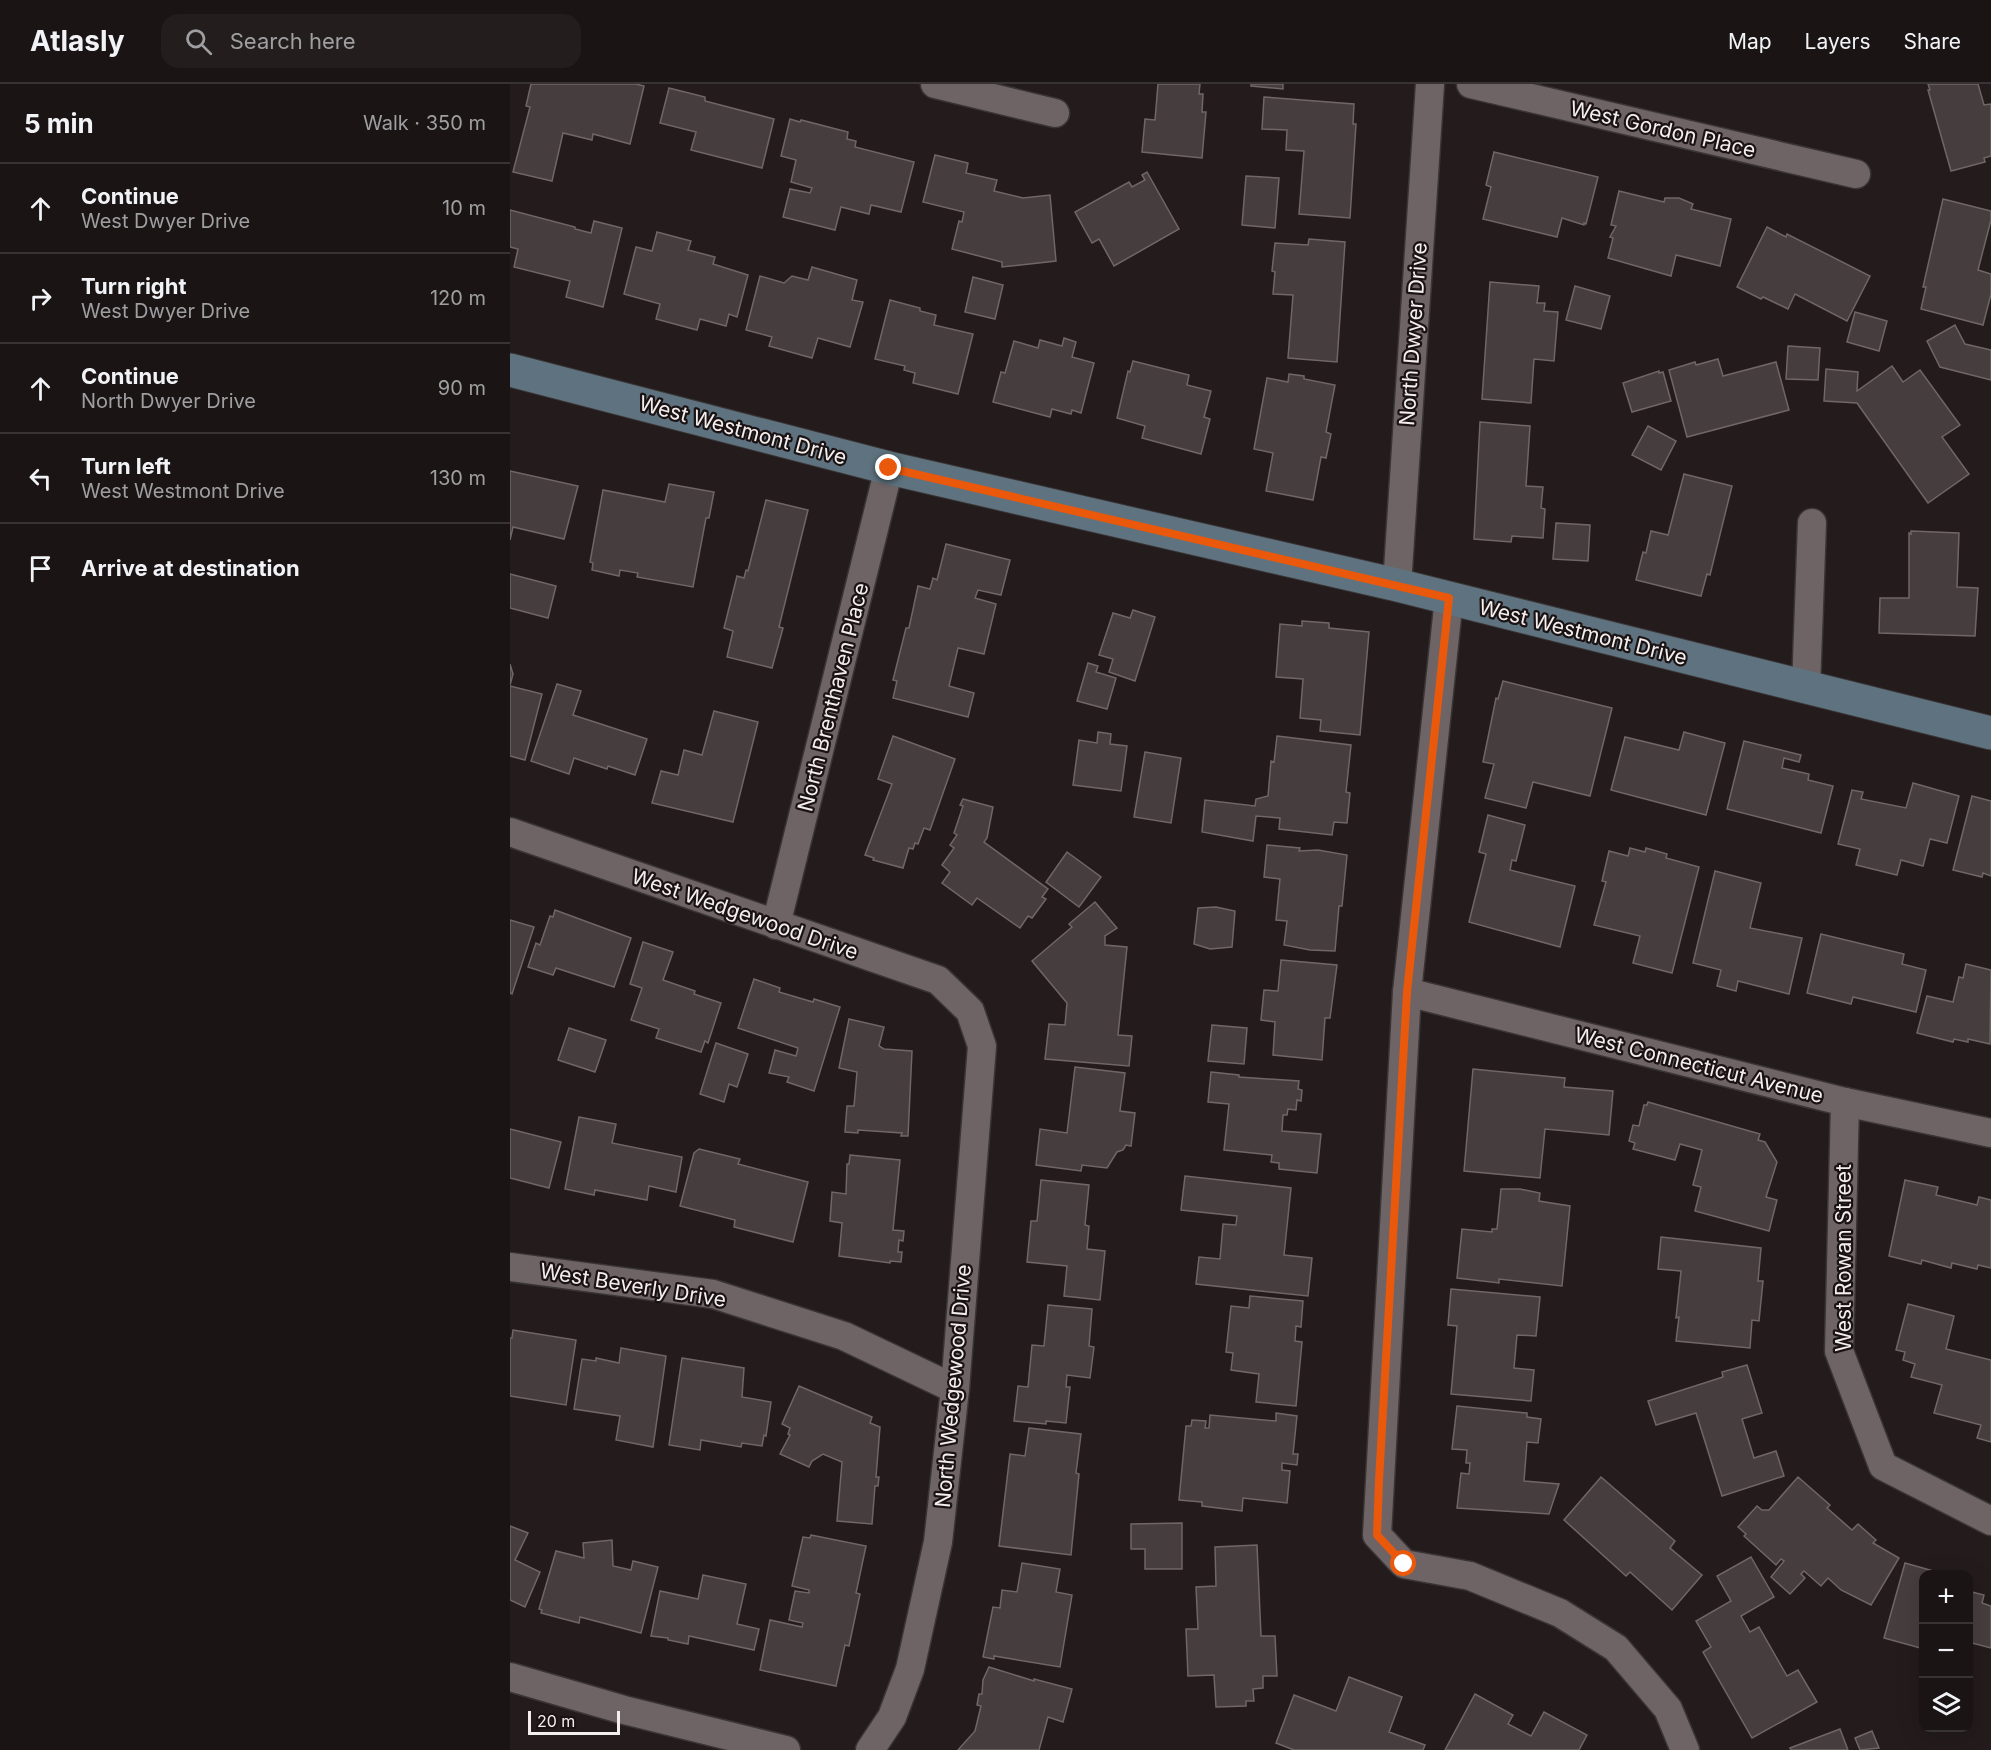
<!DOCTYPE html>
<meta charset="utf-8">
<style>
:root{--surface:#1a1415;--page:#231d1e;--text:#f1f3f6;--muted:#9f9ea0;--line:#383334}
body{margin:0;font-family:Inter,sans-serif;background:var(--page);color:var(--text)}
.controls{position:absolute;right:18px;bottom:18px;display:grid;overflow:hidden;border-radius:12px;box-shadow:0 6px 24px #0002}
.controls button{width:54px;height:54px;display:grid;place-items:center;padding:0;border:0;border-bottom:2px solid var(--line);background:var(--surface);color:var(--text);font:30px sans-serif}
.scale{position:absolute;left:18px;bottom:15px;width:92px;box-sizing:border-box;padding-left:6px;border:3px solid #f4efef;border-top:0;font-size:16px;line-height:21px;white-space:nowrap;color:#f4efef;-webkit-text-stroke:4px #1a1213;paint-order:stroke}
.stop{position:absolute;width:18px;height:18px;margin:-14px;border:4px solid #ea580c;border-radius:50%;background:#fff}
.stop.end{background:#ea580c;border-color:#fff;box-shadow:0 2px 6px #0008}
.list{margin:0;padding:0;list-style:none}
h2{display:flex;justify-content:space-between;align-items:center;height:78px;margin:0;padding:0 24px;font-size:26px}
h2 small{font-size:20px;font-weight:400;color:var(--muted)}
.list li{display:grid;grid-template-columns:39px 1fr auto;gap:18px;align-items:center;box-sizing:border-box;height:90px;padding:0 24px;border-top:2px solid var(--line)}
.list b{display:block;font-size:22px;white-space:nowrap}
.list p{margin:0;font-size:20px;white-space:nowrap;color:var(--muted)}
.list em{font-size:20px;font-style:normal;color:var(--muted)}
.icon{flex:none;width:33px;height:33px;fill:none;stroke:currentColor;stroke-width:2;stroke-linecap:round;stroke-linejoin:round}
.map{position:relative;flex:none;width:1481px;height:1666px;overflow:hidden}
header{display:flex;align-items:center;gap:36px;box-sizing:border-box;height:84px;padding:0 30px;background:var(--surface);border-bottom:2px solid var(--line)}
header strong{font-size:28px}
nav{display:flex;gap:33px;margin-inline-start:auto;font-size:21px}
.search{width:420px;height:54px;background:var(--page);display:flex;align-items:center;gap:15px;box-sizing:border-box;padding:0 21px;border-radius:18px;color:var(--muted);font-size:22px}
main{display:flex}
aside{flex:1;background:var(--surface)}
.map>svg:first-child{display:block}
</style>
<header>
<strong>Atlasly</strong>
<div class="search"><svg class="icon" aria-label="search" viewBox="0 0 24 24"><circle cx="10" cy="10" r="6"/><path d="M15 15l6 6"/></svg>Search here</div>
<nav><a>Map</a><a>Layers</a><a>Share</a></nav>
</header>
<main>
<aside>
<h2>5 min<small>Walk · 350 m</small></h2>
<ul class="list">
<li><svg class="icon" aria-label="ahead" viewBox="0 0 24 24"><path d="M12 20V5M6 11l6-6 6 6"/></svg><div><b>Continue</b><p>West Dwyer Drive</p></div><em>10 m</em></li>
<li><svg class="icon" aria-label="right" viewBox="0 0 24 24"><path d="M7 20v-9h11M14 6l5 5-5 5"/></svg><div><b>Turn right</b><p>West Dwyer Drive</p></div><em>120 m</em></li>
<li><svg class="icon" aria-label="ahead" viewBox="0 0 24 24"><path d="M12 20V5M6 11l6-6 6 6"/></svg><div><b>Continue</b><p>North Dwyer Drive</p></div><em>90 m</em></li>
<li><svg class="icon" aria-label="left" viewBox="0 0 24 24"><path d="M17 20v-9H6M10 6l-5 5 5 5"/></svg><div><b>Turn left</b><p>West Westmont Drive</p></div><em>130 m</em></li>
<li><svg class="icon" aria-label="arrive" viewBox="0 0 24 24"><path d="M6 21V4h12l-3 4 3 4H6"/></svg><div><b>Arrive at destination</b></div></li>
</ul>
</aside>
<div class="map">
<svg width="1481" height="1666" viewBox="0 0 1481 1666">
<rect width="100%" height="100%" fill="#231b1c"/>
<g fill="#463d3e" stroke="#706667" stroke-width="1.5">
<polygon points="21,0 126,0 134,2 120,60 83,50 82,56 53,49 42,97 3,88 20,23 16,22"/>
<polygon points="648,0 690,0 689,10 693,10 692,28 696,28 692,74 632,68 635,35 645,36"/>
<polygon points="741,0 773,0 773,5 741,2"/>
<polygon points="1418,0 1468,0 1474,21 1481,20 1481,72 1474,74 1475,78 1441,87 1418,6 1420,6"/>
<polygon points="159,4 195,13 195,17 264,35 252,84 181,66 186,48 150,39"/>
<polygon points="754,13 844,20 843,40 846,40 840,134 789,130 794,67 776,66 777,46 752,45"/>
<polygon points="280,35 290,38 291,36 338,48 337,55 346,57 345,63 404,78 391,128 361,121 359,130 331,123 325,146 273,133 280,105 300,109 302,104 281,98 286,76 271,72"/>
<polygon points="984,68 1088,93 1076,140 1074,139 1074,141 1052,134 1047,153 973,135 981,103 976,101"/>
<polygon points="425,71 458,79 456,89 487,96 484,107 513,114 540,111 546,177 492,183 492,178 442,165 449,137 452,138 454,128 413,118"/>
<polygon points="637,88 669,145 604,182 589,155 582,159 565,128 619,98 622,103 635,96 632,91"/>
<polygon points="736,92 769,94 765,144 732,141"/>
<polygon points="1109,107 1154,118 1155,114 1169,114 1183,120 1181,125 1221,135 1210,182 1166,171 1161,192 1098,174 1103,154 1100,153 1106,142 1101,141"/>
<polygon points="1433,115 1481,127 1481,136 1468,186 1481,190 1481,210 1473,241 1411,225 1416,203 1413,203"/>
<polygon points="0,126 65,143 65,145 81,149 84,137 112,144 93,223 56,213 60,197 4,183 8,165 0,163"/>
<polygon points="1257,143 1276,153 1277,150 1360,192 1337,237 1285,210 1278,225 1253,213 1251,215 1227,203"/>
<polygon points="147,148 181,157 178,166 205,173 203,180 238,191 227,233 219,230 216,242 190,235 187,246 146,235 150,220 114,210 126,163 142,167"/>
<polygon points="799,155 835,158 827,278 778,274 783,211 763,210 765,188 762,187 765,159 798,161"/>
<polygon points="302,183 347,196 342,216 353,218 340,263 308,254 302,274 259,262 262,253 236,246 250,192 274,199 282,192 298,196"/>
<polygon points="463,193 493,201 485,235 455,228"/>
<polygon points="980,198 1029,202 1027,219 1035,219 1034,227 1048,228 1044,277 1024,275 1021,319 972,315"/>
<polygon points="1065,202 1100,212 1091,245 1056,236"/>
<polygon points="380,216 410,224 410,227 426,231 424,241 463,250 448,310 403,299 405,289 394,286 395,282 365,275"/>
<polygon points="1345,228 1377,237 1369,267 1337,258"/>
<polygon points="1445,241 1455,260 1481,266 1481,296 1430,283 1417,257"/>
<polygon points="554,254 566,258 562,273 584,279 571,329 562,326 561,330 542,325 540,333 483,318 491,288 495,289 504,257 528,264 530,256 552,262"/>
<polygon points="1278,262 1310,264 1308,296 1276,295"/>
<polygon points="1208,275 1213,292 1266,278 1279,326 1177,353 1159,286 1185,278 1186,281"/>
<polygon points="623,277 679,291 677,301 701,307 694,333 700,335 691,370 632,354 635,342 607,334 618,287 620,288"/>
<polygon points="1382,282 1393,298 1410,286 1450,341 1432,353 1459,390 1418,419 1347,319 1314,317 1316,285 1348,288 1347,307"/>
<polygon points="1149,287 1149,289 1153,288 1161,317 1122,328 1113,299"/>
<polygon points="779,290 794,292 794,295 825,301 816,348 821,350 816,374 811,373 803,416 756,407 763,369 744,365 757,294 778,298"/>
<polygon points="970,338 1020,342 1016,402 1033,403 1031,424 1035,425 1033,454 1002,452 1001,458 964,455"/>
<polygon points="1138,342 1166,357 1151,386 1122,371"/>
<polygon points="0,387 68,402 54,455 3,443 0,456"/>
<polygon points="1174,390 1222,402 1200,491 1197,490 1191,512 1126,496 1133,468 1136,469 1141,447 1158,451"/>
<polygon points="159,400 204,408 199,434 196,434 183,503 127,493 128,489 110,486 109,492 82,486 83,479 80,478 93,406 155,418"/>
<polygon points="256,416 298,426 269,543 273,544 262,584 217,573 223,547 214,544 227,492 234,494 236,486 238,487"/>
<polygon points="1046,439 1080,441 1078,477 1043,475"/>
<polygon points="1401,447 1449,449 1447,503 1468,504 1465,552 1369,549 1370,514 1399,514 1399,449 1401,450"/>
<polygon points="436,460 500,476 491,511 468,506 465,514 486,520 474,570 448,564 439,602 464,609 458,633 383,614 387,597 383,596 396,544 399,544 408,502 420,505 423,494 427,496"/>
<polygon points="0,490 46,502 38,534 0,524"/>
<polygon points="623,526 645,533 625,597 599,588 603,575 589,571 603,529 620,534"/>
<polygon points="792,537 819,539 819,544 859,548 850,651 810,647 811,636 790,634 793,595 766,593 770,540 792,542"/>
<polygon points="578,579 588,582 586,588 606,594 597,625 567,617"/>
<polygon points="0,580 3,590 0,601"/>
<polygon points="993,597 1102,624 1080,712 1023,698 1016,724 975,714 984,680 973,678 986,614 988,615"/>
<polygon points="47,600 71,607 63,631 137,655 125,691 98,682 97,685 64,674 59,690 21,677"/>
<polygon points="0,602 32,610 15,676 0,672"/>
<polygon points="204,627 248,638 223,738 142,719 151,687 168,691 174,666 192,671"/>
<polygon points="588,648 601,650 600,660 617,662 611,707 563,701 569,656 587,659"/>
<polygon points="1174,648 1215,659 1196,731 1101,706 1115,653 1169,666"/>
<polygon points="383,652 445,675 420,746 414,744 408,760 405,759 403,765 399,764 393,784 363,776 364,774 355,771 382,700 368,695"/>
<polygon points="767,652 841,661 836,708 840,709 837,739 824,738 822,751 769,745 770,734 746,732 743,757 692,748 695,716 745,722 746,715 758,712 761,677 764,678"/>
<polygon points="1234,657 1291,671 1289,678 1274,674 1272,684 1299,690 1298,696 1323,702 1311,749 1217,725"/>
<polygon points="635,668 671,674 661,739 624,733"/>
<polygon points="1403,699 1449,712 1437,759 1420,755 1413,782 1391,776 1387,791 1346,781 1350,765 1328,760 1342,706 1353,708 1351,715 1396,724"/>
<polygon points="1462,712 1481,717 1481,792 1473,789 1472,793 1443,786"/>
<polygon points="453,715 483,723 477,754 474,758 538,805 532,813 536,815 522,834 518,832 510,844 467,814 462,821 432,799 440,788 432,781 444,764 440,761 447,751 444,749 453,722 450,721"/>
<polygon points="978,731 1015,741 1006,777 1002,776 1000,786 1065,802 1050,863 959,838 976,770 969,768"/>
<polygon points="757,761 790,764 789,767 808,766 837,771 832,822 829,822 825,867 800,866 774,861 777,837 766,836 770,795 754,793"/>
<polygon points="1120,764 1135,768 1136,764 1157,770 1156,774 1189,783 1162,889 1123,879 1130,852 1084,841 1096,798 1092,797 1099,767 1118,772"/>
<polygon points="557,768 591,793 569,823 536,798"/>
<polygon points="1205,787 1251,799 1240,844 1292,854 1279,910 1228,897 1226,907 1207,902 1211,886 1183,879"/>
<polygon points="585,818 607,844 595,852 595,861 617,863 608,951 622,952 619,982 535,975 539,940 555,941 557,919 522,877 562,843 559,840"/>
<polygon points="706,823 725,827 722,863 700,865 684,860 688,824"/>
<polygon points="45,826 121,854 104,903 46,884 43,891 18,883 26,859 30,861 40,832 43,833"/>
<polygon points="0,836 24,843 2,910 0,909"/>
<polygon points="1311,850 1394,870 1392,880 1416,886 1406,928 1343,913 1341,920 1297,909"/>
<polygon points="133,858 163,868 153,896 185,907 184,910 211,919 198,959 195,957 191,968 146,954 149,945 121,936 132,904 120,900"/>
<polygon points="771,876 827,881 820,934 815,934 812,976 763,971 765,938 751,936 754,906 768,907"/>
<polygon points="1456,880 1481,886 1480,960 1458,955 1458,958 1444,955 1443,958 1407,949 1417,912 1443,918 1449,893 1453,894"/>
<polygon points="244,895 270,904 269,908 303,918 304,915 330,923 304,1007 277,998 279,993 259,989 265,966 286,972 288,964 228,944"/>
<polygon points="339,935 374,943 369,962 374,965 402,967 398,1052 391,1052 392,1049 348,1046 348,1049 335,1048 337,1022 344,1022 347,988 329,984"/>
<polygon points="702,941 737,944 734,980 698,977"/>
<polygon points="59,944 96,956 85,988 48,976"/>
<polygon points="206,959 238,970 227,1003 219,1000 214,1018 190,1010"/>
<polygon points="565,983 615,989 610,1027 625,1029 621,1062 616,1061 613,1066 607,1068 597,1084 572,1081 571,1087 526,1081 530,1045 557,1049"/>
<polygon points="963,985 1055,994 1054,1003 1103,1007 1099,1051 1035,1045 1030,1094 954,1087"/>
<polygon points="701,988 729,991 729,993 789,997 788,1005 792,1006 791,1017 787,1016 786,1026 778,1025 777,1031 773,1031 772,1047 811,1050 807,1089 769,1085 769,1079 761,1078 762,1071 714,1066 719,1020 698,1018"/>
<polygon points="1138,1018 1250,1050 1248,1056 1255,1058 1267,1078 1256,1113 1267,1116 1259,1147 1185,1127 1191,1103 1183,1101 1192,1066 1170,1060 1165,1076 1123,1065 1125,1059 1119,1057 1123,1041 1129,1042 1134,1021 1137,1021"/>
<polygon points="69,1033 106,1040 102,1059 172,1073 166,1108 139,1102 137,1116 85,1106 84,1111 55,1105"/>
<polygon points="0,1045 51,1058 39,1104 0,1094"/>
<polygon points="189,1065 230,1075 228,1080 298,1098 283,1158 224,1143 225,1136 170,1122 184,1069"/>
<polygon points="340,1071 390,1076 383,1146 394,1147 393,1157 389,1156 388,1168 392,1168 391,1178 380,1177 380,1179 329,1172 332,1139 320,1137 322,1108 336,1110 337,1080 339,1080"/>
<polygon points="675,1092 781,1104 774,1171 802,1174 798,1212 686,1200 689,1173 710,1175 713,1140 726,1141 727,1132 671,1126"/>
<polygon points="531,1096 579,1101 575,1141 579,1142 577,1165 595,1167 590,1216 554,1212 557,1182 517,1178 521,1137 527,1137"/>
<polygon points="1395,1096 1428,1103 1426,1111 1467,1121 1469,1113 1481,1116 1481,1184 1468,1181 1467,1185 1442,1179 1441,1184 1412,1176 1411,1180 1379,1172"/>
<polygon points="991,1105 1010,1105 1030,1109 1029,1117 1060,1122 1052,1202 989,1195 989,1199 947,1194 952,1145 982,1148 982,1145 987,1145"/>
<polygon points="1151,1153 1251,1164 1248,1197 1253,1197 1249,1237 1242,1236 1240,1264 1166,1257 1169,1233 1166,1234 1171,1187 1148,1185"/>
<polygon points="941,1205 1030,1213 1026,1252 1007,1251 1004,1284 1024,1286 1021,1317 941,1310 947,1242 938,1241"/>
<polygon points="740,1212 793,1217 791,1243 786,1242 785,1257 792,1258 786,1322 746,1318 749,1290 721,1286 723,1269 716,1268 721,1222 739,1224"/>
<polygon points="1398,1220 1444,1232 1436,1265 1481,1276 1481,1358 1467,1354 1471,1341 1424,1329 1432,1301 1401,1293 1405,1280 1393,1276 1395,1268 1386,1266"/>
<polygon points="538,1221 582,1225 579,1262 584,1263 580,1294 557,1291 556,1303 560,1303 556,1339 536,1337 536,1340 504,1337 508,1302 518,1303 522,1261 534,1262"/>
<polygon points="3,1246 66,1256 56,1321 0,1312 0,1254 2,1254"/>
<polygon points="111,1264 156,1272 143,1363 106,1356 110,1332 64,1325 72,1275 86,1277 86,1274 109,1279"/>
<polygon points="172,1274 234,1284 232,1313 261,1318 256,1352 254,1351 252,1362 232,1359 231,1363 191,1356 190,1366 159,1361"/>
<polygon points="1237,1281 1252,1329 1232,1335 1244,1374 1266,1367 1274,1392 1212,1412 1186,1329 1146,1341 1138,1317 1213,1293 1212,1288"/>
<polygon points="289,1302 362,1333 360,1339 370,1343 366,1393 369,1393 368,1402 365,1402 362,1440 327,1437 332,1378 313,1370 302,1377 299,1383 270,1370 280,1351 278,1350 280,1344 272,1340"/>
<polygon points="947,1322 1017,1329 1017,1333 1031,1335 1028,1359 1017,1358 1014,1397 1049,1400 1039,1430 947,1424 951,1389 959,1390 960,1379 956,1379 957,1366 942,1365"/>
<polygon points="766,1329 787,1332 783,1370 788,1370 787,1381 772,1379 772,1386 780,1387 777,1419 733,1414 732,1427 692,1422 692,1418 669,1416 676,1342 681,1342 682,1336 696,1337 695,1344 699,1344 700,1331 766,1337"/>
<polygon points="519,1344 571,1350 566,1389 569,1390 561,1471 489,1462 500,1370 515,1372"/>
<polygon points="1091,1393 1165,1457 1160,1464 1192,1491 1162,1526 1120,1488 1116,1492 1054,1436"/>
<polygon points="1288,1393 1320,1421 1317,1424 1342,1446 1348,1440 1366,1456 1363,1459 1389,1474 1361,1521 1331,1506 1318,1494 1311,1502 1294,1487 1291,1490 1295,1494 1280,1510 1261,1493 1274,1477 1271,1475 1266,1481 1234,1452 1236,1450 1228,1443 1247,1422 1252,1426 1259,1426"/>
<polygon points="672,1439 672,1485 635,1485 635,1465 621,1465 621,1440"/>
<polygon points="0,1442 18,1449 5,1476 30,1488 15,1523 0,1516"/>
<polygon points="301,1451 356,1462 346,1509 350,1510 339,1562 335,1561 326,1602 250,1586 260,1536 292,1543 293,1539 279,1536 285,1507 299,1509 299,1506 282,1502 293,1453 300,1454"/>
<polygon points="102,1456 103,1482 121,1486 123,1477 148,1483 131,1549 70,1533 69,1539 31,1529 32,1526 29,1525 46,1467 74,1474 73,1459"/>
<polygon points="747,1461 751,1552 765,1552 767,1592 753,1592 753,1604 743,1605 744,1617 736,1617 736,1622 706,1623 704,1591 678,1592 676,1545 688,1545 686,1503 706,1502 705,1463"/>
<polygon points="1241,1473 1264,1513 1231,1532 1240,1548 1249,1543 1277,1592 1288,1586 1307,1618 1242,1654 1193,1568 1201,1563 1186,1537 1221,1517 1207,1492"/>
<polygon points="512,1479 550,1485 546,1508 562,1511 550,1583 484,1572 484,1575 473,1573 483,1523 490,1524 492,1506 507,1508"/>
<polygon points="1395,1479 1434,1490 1414,1490 1414,1565 1374,1554"/>
<polygon points="193,1491 236,1500 227,1540 249,1545 244,1566 179,1552 178,1560 158,1556 158,1554 141,1552 150,1507 188,1515"/>
<polygon points="1458,1507 1474,1511 1472,1519 1481,1522 1481,1564 1458,1558"/>
<polygon points="479,1583 524,1597 524,1595 562,1605 553,1638 538,1633 529,1666 448,1666 465,1647 471,1622 467,1621 469,1610 472,1610 473,1596"/>
<polygon points="839,1593 892,1613 879,1648 915,1661 913,1666 784,1666 766,1659 784,1611 826,1627"/>
<polygon points="965,1610 1003,1631 998,1640 1021,1652 1034,1628 1077,1651 1069,1666 935,1666"/>
<polygon points="1330,1645 1338,1666 1281,1666 1280,1664"/>
<polygon points="1362,1647 1369,1664 1350,1666 1345,1654"/>
</g>
<g fill="none" stroke-linecap="round" stroke-linejoin="round">
<g stroke="#3a3535" stroke-width="31">
<g id="street">
<polyline points="425,0 545,29"/>
<polyline points="961,0 1346,90"/>
<polyline points="887,501 920,0"/>
<polyline points="939,514 897,908 867,1451 894,1480 960,1492 1050,1529 1106,1564 1158,1625 1175,1666"/>
<polyline points="1296,604 1302,439"/>
<polyline points="0,748 428,896 460,927 472,962 445,1305 428,1458 400,1585 382,1633 360,1666"/>
<polyline points="266,841 379,384"/>
<polyline points="897,908 1335,1018 1481,1049"/>
<polyline points="1335,1018 1329,1267 1373,1382 1481,1437"/>
<polyline points="0,1183 203,1210 334,1252 445,1305"/>
<polyline points="0,1593 114,1626 276,1666"/>
</g>
</g>
<g stroke="#3a3535" stroke-width="35">
<polyline id="secondary" points="0,286 379,384 887,501 1481,649"/>
</g>
<use href="#street" stroke="#6e6465" stroke-width="28"/>
<use href="#secondary" stroke="#5e737f" stroke-width="33"/>
</g>
<g fill="none" stroke-linecap="round" stroke-linejoin="round">
<polyline stroke="#ea580c" stroke-width="8" points="379,384 939,514 897,908 869,1397 867,1451 894,1480"/>
</g>
<g text-anchor="middle" dominant-baseline="central" stroke-width="4.5" stroke-linejoin="round" paint-order="stroke">
<g font-size="21" fill="#f4efef" stroke="#1a1213">
<text transform="translate(1153 45) rotate(13)">West Gordon Place</text>
<text transform="translate(903 250) rotate(-86)">North Dwyer Drive</text>
<text transform="translate(233 346) rotate(15)">West Westmont Drive</text>
<text transform="translate(1073 548) rotate(14)">West Westmont Drive</text>
<text transform="translate(323 613) rotate(-76)">North Brenthaven Place</text>
<text transform="translate(235 830) rotate(19)">West Wedgewood Drive</text>
<text transform="translate(1189 981) rotate(14)">West Connecticut Avenue</text>
<text transform="translate(1333 1174) rotate(-90)">West Rowan Street</text>
<text transform="translate(123 1201) rotate(9)">West Beverly Drive</text>
<text transform="translate(443 1302) rotate(-85)">North Wedgewood Drive</text>
</g>
</g>
</svg>
<div class="controls">
<button>+</button>
<button>−</button>
<button><svg class="icon" aria-label="layers" viewBox="0 0 24 24"><path d="M12 4l9 5-9 5-9-5zM3 14l9 5 9-5"/></svg></button>
</div>
<div class="scale">20 m</div>
<div class="stop" style="left:894px;top:1480px"></div>
<div class="stop end" style="left:379px;top:384px"></div>
</div>
</main>
